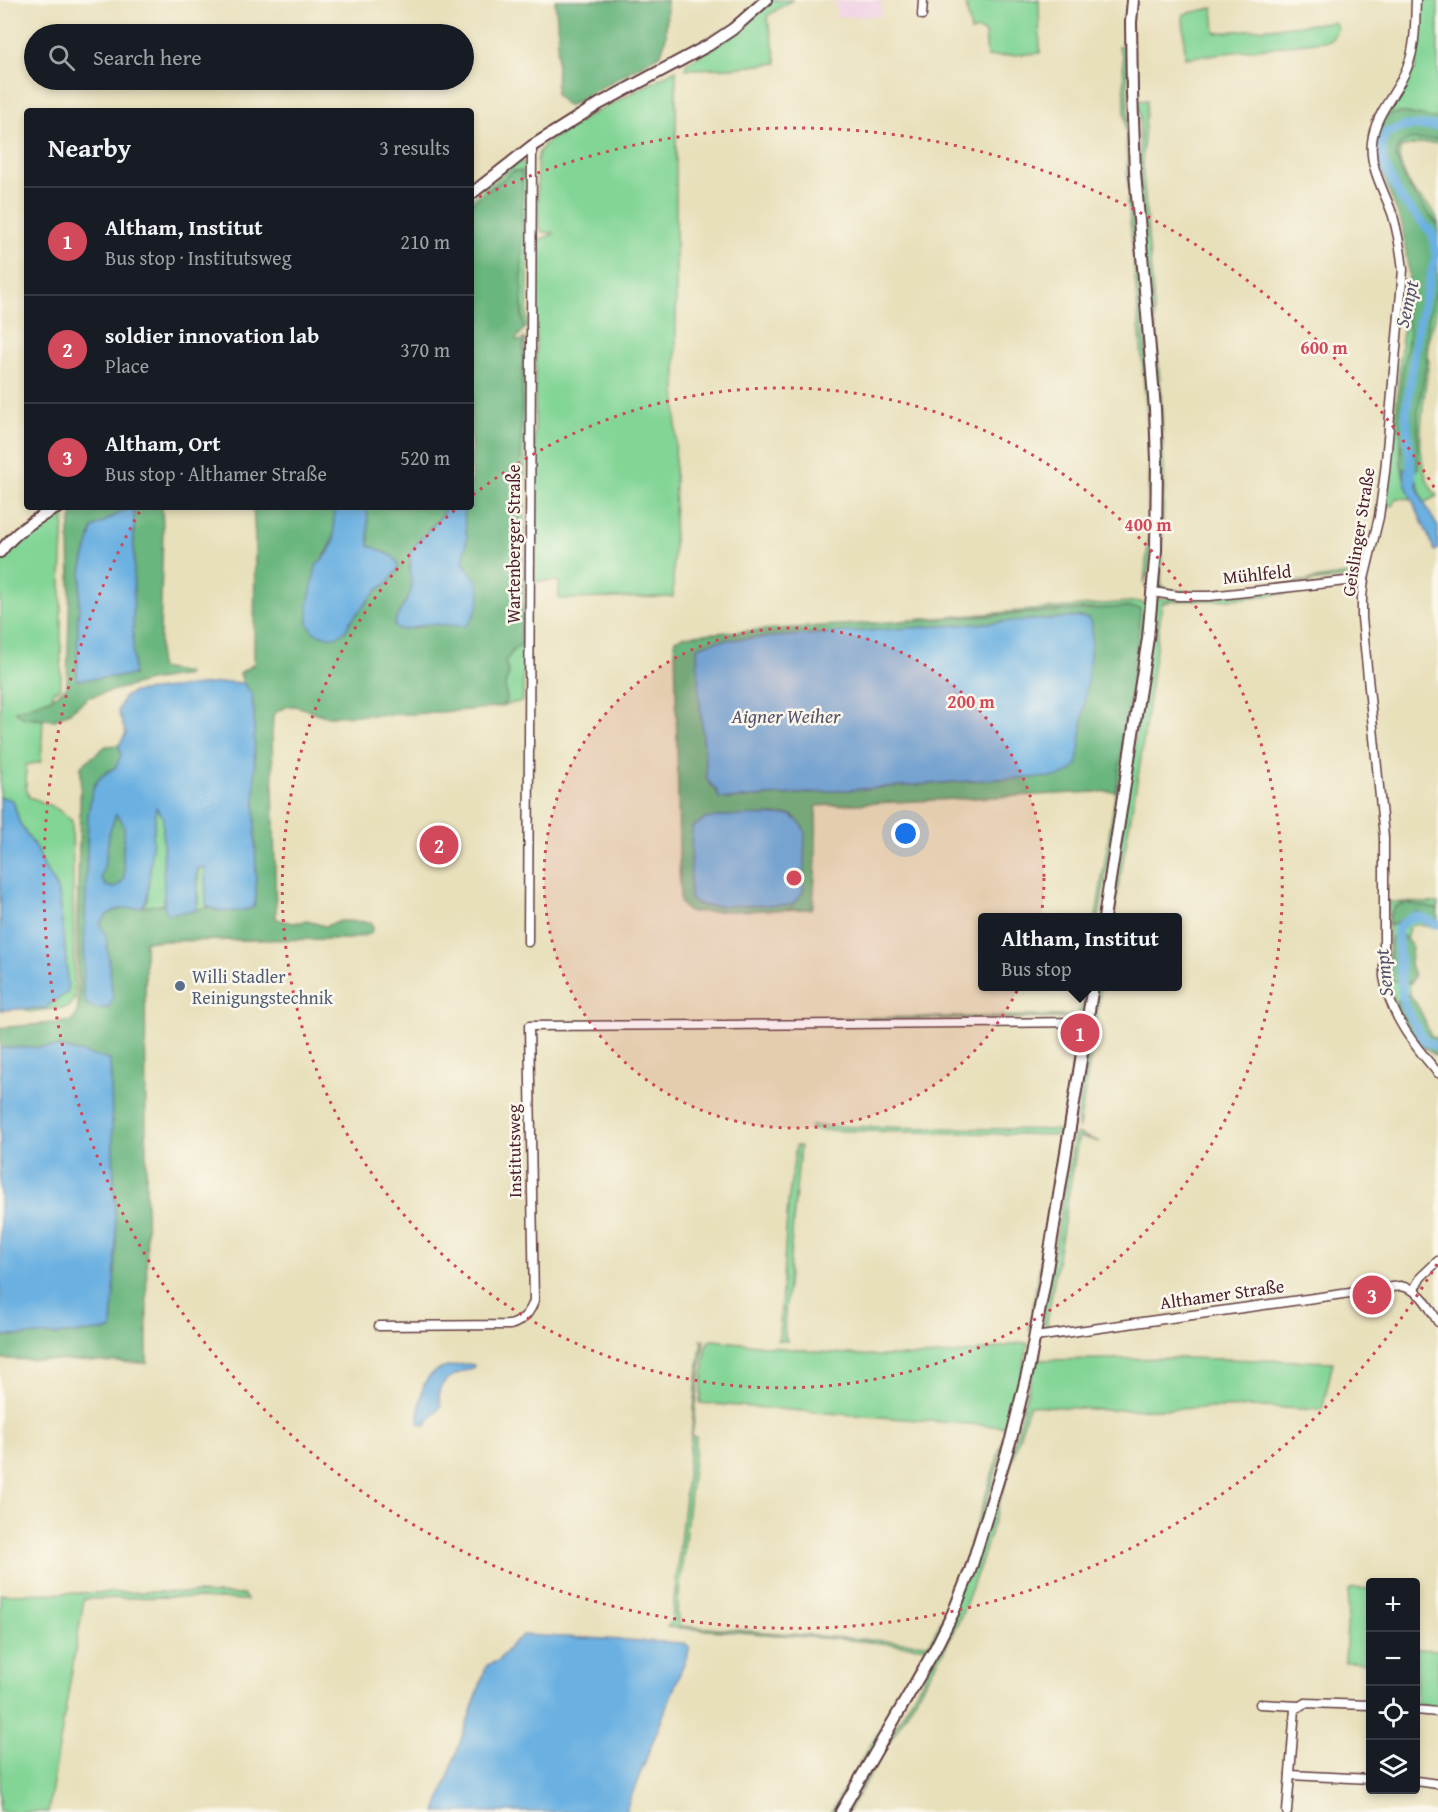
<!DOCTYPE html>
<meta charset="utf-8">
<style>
:root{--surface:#171b24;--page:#242831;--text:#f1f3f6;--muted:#9ea1a6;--line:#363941;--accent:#d1495b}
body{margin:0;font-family:"Gentium Book Plus",serif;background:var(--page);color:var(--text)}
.controls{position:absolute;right:18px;bottom:18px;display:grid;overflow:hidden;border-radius:6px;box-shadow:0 3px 9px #0003}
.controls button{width:54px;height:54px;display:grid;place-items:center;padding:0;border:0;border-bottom:2px solid var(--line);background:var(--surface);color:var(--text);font:30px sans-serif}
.you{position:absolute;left:906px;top:834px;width:21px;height:21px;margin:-15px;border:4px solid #fff;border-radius:50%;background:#1a73e8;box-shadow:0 0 0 9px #1a73e833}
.badge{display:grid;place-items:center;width:39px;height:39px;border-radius:50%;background:var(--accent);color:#fff;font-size:20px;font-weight:700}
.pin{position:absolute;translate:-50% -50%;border:3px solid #fff;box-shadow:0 2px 6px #0006}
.popup{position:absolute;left:978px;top:913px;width:204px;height:78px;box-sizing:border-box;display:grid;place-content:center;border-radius:6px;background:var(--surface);filter:drop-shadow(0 2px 4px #0005);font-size:20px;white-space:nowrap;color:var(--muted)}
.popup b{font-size:22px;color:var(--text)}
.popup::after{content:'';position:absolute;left:50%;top:100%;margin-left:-12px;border:12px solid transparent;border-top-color:var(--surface)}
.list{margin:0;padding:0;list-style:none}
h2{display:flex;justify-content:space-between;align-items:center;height:78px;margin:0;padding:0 24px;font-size:26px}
h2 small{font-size:20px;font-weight:400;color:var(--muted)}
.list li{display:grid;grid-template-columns:39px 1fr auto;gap:18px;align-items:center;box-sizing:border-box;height:108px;padding:0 24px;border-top:2px solid var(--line)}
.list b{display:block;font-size:22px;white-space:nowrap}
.list p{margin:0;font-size:20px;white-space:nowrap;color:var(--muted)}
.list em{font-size:20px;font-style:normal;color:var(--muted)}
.icon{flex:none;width:33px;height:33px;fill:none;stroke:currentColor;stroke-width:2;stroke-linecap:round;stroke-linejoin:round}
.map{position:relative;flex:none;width:1438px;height:1812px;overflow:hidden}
.search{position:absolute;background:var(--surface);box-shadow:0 3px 9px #0003;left:24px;top:24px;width:450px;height:66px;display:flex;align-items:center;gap:15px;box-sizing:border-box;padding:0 21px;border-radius:33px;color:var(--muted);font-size:22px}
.panel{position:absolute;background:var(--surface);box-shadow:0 3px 9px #0003;left:24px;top:108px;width:450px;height:402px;border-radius:6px}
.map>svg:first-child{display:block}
</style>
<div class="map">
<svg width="1438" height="1812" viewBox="0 0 1438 1812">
<rect width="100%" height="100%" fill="#fbf7ec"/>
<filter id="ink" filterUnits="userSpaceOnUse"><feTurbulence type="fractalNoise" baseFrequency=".0167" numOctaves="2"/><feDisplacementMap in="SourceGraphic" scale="12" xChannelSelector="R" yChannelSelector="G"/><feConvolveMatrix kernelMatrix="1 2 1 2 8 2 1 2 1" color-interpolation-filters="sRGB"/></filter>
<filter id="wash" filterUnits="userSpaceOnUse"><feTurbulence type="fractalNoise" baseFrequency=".008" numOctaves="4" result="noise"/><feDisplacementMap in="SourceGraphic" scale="24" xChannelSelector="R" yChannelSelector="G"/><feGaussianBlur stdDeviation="1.35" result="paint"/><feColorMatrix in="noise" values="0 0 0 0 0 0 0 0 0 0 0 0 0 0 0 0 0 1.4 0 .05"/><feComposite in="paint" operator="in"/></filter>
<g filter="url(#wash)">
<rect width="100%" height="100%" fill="#e8e0bb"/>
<polygon fill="#f0d0e5" points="835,0 881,0 881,16 837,17"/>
<g fill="#83d596" stroke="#667a60" stroke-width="1.5">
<path d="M 772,0 L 792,0 L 767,16 L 777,63 L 732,68 L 686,69 L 686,63 C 718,47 746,24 772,0 Z"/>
<polygon points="965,0 1039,0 1040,53 987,57 985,33 978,30 971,32"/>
<polygon points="1421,0 1438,0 1438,119 1406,113 1389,114 1387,110 1410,75 1415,71"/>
<polygon points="1213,8 1215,33 1334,22 1338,28 1331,40 1185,58 1183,14"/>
<path d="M 1127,45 C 1128,94 1128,142 1130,190 L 1128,190 L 1123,57 L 1118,46 Z"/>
<polygon points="676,70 676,414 673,597 559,599 559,581 533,581 537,241 555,233 542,232 538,226 537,161 539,152 547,142 581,120"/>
<path d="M 1147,100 L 1142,162 L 1161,395 L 1164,473 L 1161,577 L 1162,586 C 1193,603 1311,579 1349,574 L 1350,577 L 1206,594 L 1163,591 L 1158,585 L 1139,168 L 1140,117 L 1138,101 Z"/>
<path d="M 1438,139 L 1438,143 L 1421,143 L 1401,148 C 1398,154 1399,159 1401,166 C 1405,175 1408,184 1414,191 C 1423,202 1438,211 1438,225 C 1428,211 1376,156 1405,142 C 1414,137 1428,141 1438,139 Z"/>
<polygon points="518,162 522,162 528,166 529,179 527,327 524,329 514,171 471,204 471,200"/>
<polygon points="1131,197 1150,402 1153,478 1150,566 1144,584 1148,543 1149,439 1129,209 1127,203 1128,198"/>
<path d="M 1438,286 C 1438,292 1438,299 1438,305 C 1434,323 1424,344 1429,362 C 1424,398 1410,468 1437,496 L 1424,503 L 1414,472 L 1418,468 L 1418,410 L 1427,359 L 1428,321 Z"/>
<polygon points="1405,306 1409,334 1401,439 1401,463 1405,482 1412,499 1396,498 1394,505 1384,508 1392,449"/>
<polygon points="524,338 526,341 526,381 523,701 501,706 507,700 505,685 509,673 505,662 515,648 521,645 520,477"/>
<path d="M 60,512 L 63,514 L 64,519 L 61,576 L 61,688 L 53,691 L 52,698 L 16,712 L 24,718 L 43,720 L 41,762 L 26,765 L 26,788 L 29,797 C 46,803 59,808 72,821 L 75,999 L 68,1007 L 29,1012 L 25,1009 L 45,1008 L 62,925 L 60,899 L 54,882 L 44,867 L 38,851 L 19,822 L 13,800 L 0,798 L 0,560 C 17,539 35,524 60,512 Z"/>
<path d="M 1343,585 C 1302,592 1260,597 1218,600 C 1204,601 1172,598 1162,604 L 1140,765 L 1113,917 L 1108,918 L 1156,599 Z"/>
<polygon points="1129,602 1141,602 1145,604 1147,607 1145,633 1099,917 1096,917 1116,791 1139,629 1140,609 1125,607 1082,609 900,621"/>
<polygon points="156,806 163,817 164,905 142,907 147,899"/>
<polygon points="205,867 206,901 208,907 196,910 198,901 198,868"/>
<polygon points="1388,902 1438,903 1438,909 1405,903 1390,926 1417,910 1431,920 1438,920 1438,928 1413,924 1409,927 1406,940 1400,933 1389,941 1393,981 1409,982 1410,996 1408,995 1397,1010 1388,980"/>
<path d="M 1085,987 L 1089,987 C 1087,997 1087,1013 1077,1018 L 827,1020 L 812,1019 L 810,1016 L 829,1018 L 1074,1016 C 1084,1011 1083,997 1085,987 Z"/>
<polygon points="1097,987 1101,987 1079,1129 1077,1120 1090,1035 1093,1035 1094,1031 1091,1030"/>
<polygon points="1078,1028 1080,1033 1032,1328 1029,1332 1061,1135 811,1130 811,1126 1062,1130"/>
<polygon points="1078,1134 1100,1142 1081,1137 1078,1139 1047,1322 1048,1325 1056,1329 1084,1326 1050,1330 1044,1326 1043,1313 1074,1137"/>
<path d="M 796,1146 L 800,1146 C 796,1193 791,1239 788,1286 C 787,1299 781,1330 787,1341 L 777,1340 L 779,1337 L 788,1203 Z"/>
<path d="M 700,1340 L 704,1340 L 692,1436 L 696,1437 L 677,1613 L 679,1626 L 929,1644 L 947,1609 L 960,1578 L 1007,1427 L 700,1403 L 706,1346 L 709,1341 L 714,1340 C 812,1352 923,1368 1019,1343 L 1027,1343 L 1028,1345 L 1013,1416 L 975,1541 L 956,1596 L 932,1647 L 929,1648 L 849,1640 L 667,1627 L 672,1620 L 673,1611 L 700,1352 L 703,1341 Z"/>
<polygon points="1039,1343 1039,1360 1184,1358 1333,1362 1322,1410 1263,1407 1107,1410 1029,1405 982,1560 962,1614 943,1652 848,1812 845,1812 924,1678 1017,1433"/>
<polygon points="1353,1588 1370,1589 1370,1663 1345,1662 1349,1590"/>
<polygon points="165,1592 244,1595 247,1600 167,1597 84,1599 48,1812 0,1812 0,1594"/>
<polygon points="1416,1649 1438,1650 1438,1707 1416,1704"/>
<polygon points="925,1652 927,1657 836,1812 831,1812"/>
</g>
<g fill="#6ab67f" stroke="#5a6a55" stroke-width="1.5" fill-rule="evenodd">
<polygon points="555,0 667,0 666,37 661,54 568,106 556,95 558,29"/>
<polygon points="1406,113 1438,119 1438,139 1409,140 1403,143 1397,148 1396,157 1409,188 1438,225 1438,286 1428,321 1427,359 1418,410 1418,468 1404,478 1401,463 1401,439 1398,415 1402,374 1409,334 1405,306 1409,275 1402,225 1378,162 1376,147 1376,130 1383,119 1389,114"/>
<path d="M 514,171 L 522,171 L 522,317 L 524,329 L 516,339 L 517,341 L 523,340 L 520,477 L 521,645 L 515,648 L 505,662 L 509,673 L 505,685 L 507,700 L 501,706 L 482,709 L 411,714 L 327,716 C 306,712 293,696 273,715 L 272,735 L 276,919 L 292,923 L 307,921 L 325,926 L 341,921 L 371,922 L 373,928 L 370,934 L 350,939 L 145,941 L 147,1363 L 0,1359 L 0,1336 L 53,1335 L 112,1330 L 116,1241 L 110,1060 L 59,1047 L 0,1048 L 0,1028 L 73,1021 L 78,1009 L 77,923 L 81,766 L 106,746 L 119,745 L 121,755 L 116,767 C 90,781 92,789 88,817 L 83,994 L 106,936 L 100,924 C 103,920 105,915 109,913 C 116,908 153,906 164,905 L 167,914 C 174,912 181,913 188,912 C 198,911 205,905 214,910 L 254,907 L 256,898 L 254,714 L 252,694 L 243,683 L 240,673 L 254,664 L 255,538 L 253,507 L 334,507 C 336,535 335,546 316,566 L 346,630 L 350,622 L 376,591 L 389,582 L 392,575 L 392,556 L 369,546 L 367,507 L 446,507 L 439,519 L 429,528 L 410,564 L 411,592 L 398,615 L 394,624 L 413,629 L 428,624 L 438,625 L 472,575 L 463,562 L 467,539 L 463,508 L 463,507 L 471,507 L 471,204 Z"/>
<polygon points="78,507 130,507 93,528 82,567 78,619 77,680 133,675 134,507 162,507 163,529 159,668 188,673 187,675 149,681 89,697 71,711 55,720 24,718 15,711 52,698 67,687 70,582 69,531 74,509"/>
<path d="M 1125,607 L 1140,608 L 1139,629 L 1116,791 L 816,806 C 817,839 816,872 813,905 L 811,909 L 688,912 L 680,903 L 675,640 L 684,636 L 713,633 ZM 1080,617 L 1089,619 L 1092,624 L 1078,762 L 1056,777 L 995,779 L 728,799 L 717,795 L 717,791 L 707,780 L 699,694 L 697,649 L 849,633 ZM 791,815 L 796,818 L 712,906 L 703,906 L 696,903 L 722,816 Z"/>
<path d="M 116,814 C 130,826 123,838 123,854 C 122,868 131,876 115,888 L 106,886 L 101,878 L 106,858 L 109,833 Z"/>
<polygon points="1405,903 1438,909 1438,920 1431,920 1417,911 1390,926 1388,919 1394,907"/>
<path d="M 1400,933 L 1412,946 L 1410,964 L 1414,976 L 1411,983 L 1392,981 L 1389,977 C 1393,964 1386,947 1392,936 Z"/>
<path d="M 1408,995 C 1422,1006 1424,1022 1431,1037 L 1438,1038 L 1438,1057 L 1421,1046 L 1410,1031 L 1397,1010 L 1397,1000 Z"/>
</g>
<g fill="#6bb0e1" stroke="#5a6886" stroke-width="1.5" fill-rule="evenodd">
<polygon points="1404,469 1413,469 1419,492 1426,507 1438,527 1438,549 1435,551 1409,493 1405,482"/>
<polygon points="130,507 134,507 133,675 77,680 78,619 82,567 93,528"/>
<polygon points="334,507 367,507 369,545 392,556 397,561 398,569 389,582 376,591 350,622 346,630 336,637 321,635 313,632 308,623 308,605 316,566 328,553 334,541"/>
<path d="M 446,507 L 463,507 L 467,539 L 463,562 C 468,570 477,578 479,586 C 483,600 475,616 466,626 C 454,627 443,624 431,624 C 419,624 410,631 397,629 L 394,624 L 398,615 L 411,592 L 410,554 L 415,545 L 439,519 Z"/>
<path d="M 1080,617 L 1089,619 L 1092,624 L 1092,637 L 1078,762 C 1073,772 1067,774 1056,777 L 995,779 L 728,799 L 719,798 L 717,791 L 707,780 L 699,694 L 697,648 C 711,640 727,640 742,639 Z"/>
<path d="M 229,682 L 243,683 L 252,694 L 254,714 L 256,898 L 254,907 C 242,913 220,913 208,907 L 206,901 L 205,868 L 198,868 C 195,882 199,896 196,910 C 186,913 177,912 167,914 L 164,905 L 163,817 L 156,807 L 147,899 L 142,907 C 121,911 113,904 100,924 L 106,936 L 113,998 L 109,1008 L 94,1008 L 86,1004 L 83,994 L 88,817 C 92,789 90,781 116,767 L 121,755 L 119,745 L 126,734 L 118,711 L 124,697 L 134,692 ZM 116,814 C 129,825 123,839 123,854 C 122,868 131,876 115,888 L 106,886 L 101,878 L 106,858 L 109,833 Z"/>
<polygon points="2,797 13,800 19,822 38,851 44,867 54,882 60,899 62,925 66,957 68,992 45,1008 0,1010 0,798"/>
<polygon points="791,815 802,825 805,832 803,892 792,905 703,906 690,899 692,827 705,819 722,816"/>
<polygon points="59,1047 110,1060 116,1241 112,1330 53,1335 0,1336 0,1048"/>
<path d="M 468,1364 L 474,1365 L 473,1368 C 455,1374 432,1381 441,1406 L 425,1425 L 418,1423 C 422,1380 422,1368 468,1364 Z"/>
<polygon points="523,1635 685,1643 690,1648 625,1812 436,1812 487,1665 498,1661 512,1644"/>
</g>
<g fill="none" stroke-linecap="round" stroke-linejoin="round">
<g stroke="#6bb0e1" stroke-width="9">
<polyline points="1412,479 1406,414 1418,327 1436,255 1433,234 1402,200 1383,162 1382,146 1385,133 1407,126 1438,126"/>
<path d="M 1438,924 L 1435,924 C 1416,914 1412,913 1397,929 L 1403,1003 L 1424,1041 L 1438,1047"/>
</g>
</g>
</g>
<g filter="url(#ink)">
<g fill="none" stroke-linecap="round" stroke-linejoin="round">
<g stroke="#623c41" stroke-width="11">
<g id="minor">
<path d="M 1416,0 C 1415,22 1416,47 1407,68 C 1397,94 1375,113 1372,142 C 1369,168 1385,192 1393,216 C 1398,234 1401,252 1403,270 L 1385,472 L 1379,517 L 1364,579 L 1362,597 L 1362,618 L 1384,837 L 1384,977 C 1390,1015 1413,1044 1438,1073"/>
<polyline points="922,15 923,0"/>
<polyline points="1153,592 1178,596 1210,596 1364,579"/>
<polyline points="528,942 532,146"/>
<polyline points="725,1025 1088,1022"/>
<polyline points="1414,1289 1421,1277 1438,1261"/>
<path d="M 379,1326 L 510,1325 C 522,1322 531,1312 534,1300 L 529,1026 L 722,1025"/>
<path d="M 1035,1337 L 1400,1286 C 1422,1290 1427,1304 1438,1322"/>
<polyline points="1260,1704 1299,1706"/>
<polyline points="1416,1710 1438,1712"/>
<polyline points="1290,1775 1370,1779"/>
<polyline points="1416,1781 1438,1784"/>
<polyline points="1287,1812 1295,1709 1305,1703 1370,1705"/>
</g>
</g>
<g stroke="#623c41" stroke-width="14">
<g id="major">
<polyline points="471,194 532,146 599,104 709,45 733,29 766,0"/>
<path d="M 0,552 C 15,532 36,518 59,507"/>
<polyline points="1104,918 1148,638 1156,550 1157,460 1155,409 1135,172 1132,92 1131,22 1133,0"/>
<polyline points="841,1812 935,1649 953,1613 970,1571 1011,1439 1029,1366 1045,1281 1093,986"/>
</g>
</g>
<use href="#minor" stroke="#fff" stroke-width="8"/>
<use href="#major" stroke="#fff" stroke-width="10"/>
</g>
</g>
<circle cx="794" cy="878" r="250" fill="#d1495b" fill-opacity=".12"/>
<g fill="none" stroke="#d1495b" stroke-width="3" stroke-dasharray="3 6">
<circle cx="794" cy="878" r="250"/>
<path d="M473 495A500 500 0 1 1 456 509"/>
<path d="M1437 1264A750 750 0 0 1 141 509M471 201A750 750 0 0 1 1437 492"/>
</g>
<circle fill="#5c6f8a" stroke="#fbf7ec" stroke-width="2" cx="180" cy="986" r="6"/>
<g text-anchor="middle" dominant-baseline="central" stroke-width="5" stroke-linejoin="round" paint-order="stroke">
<g font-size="18" fill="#4a1f2b" stroke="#fbf7ec">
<text transform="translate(1358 532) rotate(-81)">Geislinger Straße</text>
<text transform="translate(513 544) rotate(-90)">Wartenberger Straße</text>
<text transform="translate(1257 574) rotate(-6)">Mühlfeld</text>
<text transform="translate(514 1151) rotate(-91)">Institutsweg</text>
<text transform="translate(1222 1294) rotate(-8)">Althamer Straße</text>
</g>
<g font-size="18" fill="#4e5e75" stroke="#fbf7ec" text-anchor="start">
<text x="192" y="976">Willi Stadler<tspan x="192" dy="21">Reinigungstechnik</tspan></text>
</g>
<g font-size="20" font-style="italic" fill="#56526b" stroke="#fbf7ec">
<text transform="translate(1406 304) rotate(-77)">Sempt</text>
<text x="786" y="715">Aigner Weiher</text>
<text transform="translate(1383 973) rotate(-96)">Sempt</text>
</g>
</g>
<circle cx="794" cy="878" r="9" fill="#d1495b" stroke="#fbf7ec" stroke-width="3"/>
<g font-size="18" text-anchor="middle" font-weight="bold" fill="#d1495b" stroke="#fbf7ec" stroke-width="5" stroke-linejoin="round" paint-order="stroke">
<text x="1324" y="354">600 m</text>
<text x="1148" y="531">400 m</text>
<text x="971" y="708">200 m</text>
</g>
</svg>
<div class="controls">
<button>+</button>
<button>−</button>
<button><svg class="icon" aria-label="locate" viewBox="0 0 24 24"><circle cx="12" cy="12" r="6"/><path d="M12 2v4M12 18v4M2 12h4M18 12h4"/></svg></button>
<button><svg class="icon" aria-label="layers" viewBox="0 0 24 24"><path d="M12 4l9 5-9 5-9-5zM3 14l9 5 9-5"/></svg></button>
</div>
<div class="you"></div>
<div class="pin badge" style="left:1080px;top:1033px">1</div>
<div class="popup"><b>Altham, Institut</b>Bus stop</div>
<div class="pin badge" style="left:439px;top:845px">2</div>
<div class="pin badge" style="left:1372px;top:1295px">3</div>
<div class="search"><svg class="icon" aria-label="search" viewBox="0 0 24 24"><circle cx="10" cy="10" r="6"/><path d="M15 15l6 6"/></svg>Search here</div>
<section class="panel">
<h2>Nearby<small>3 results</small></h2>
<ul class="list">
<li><span class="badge">1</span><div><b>Altham, Institut</b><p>Bus stop · Institutsweg</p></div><em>210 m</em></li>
<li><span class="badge">2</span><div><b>soldier innovation lab</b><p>Place</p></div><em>370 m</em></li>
<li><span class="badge">3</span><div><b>Altham, Ort</b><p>Bus stop · Althamer Straße</p></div><em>520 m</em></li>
</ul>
</section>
</div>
